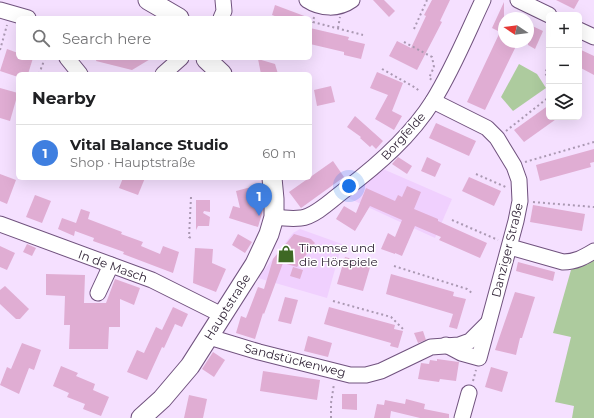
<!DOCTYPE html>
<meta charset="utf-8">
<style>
:root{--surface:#fff;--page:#f2f2f2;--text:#202124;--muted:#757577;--line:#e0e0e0;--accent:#db2777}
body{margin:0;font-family:Montserrat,sans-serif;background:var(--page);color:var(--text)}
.controls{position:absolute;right:12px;top:12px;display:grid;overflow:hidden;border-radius:6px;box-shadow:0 4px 16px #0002}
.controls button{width:36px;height:36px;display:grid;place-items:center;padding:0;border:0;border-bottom:1px solid var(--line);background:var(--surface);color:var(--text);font:20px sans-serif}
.compass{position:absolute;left:498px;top:12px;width:36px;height:36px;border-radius:50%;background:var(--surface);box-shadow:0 4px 16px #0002;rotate:283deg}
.you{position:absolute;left:349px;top:186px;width:14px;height:14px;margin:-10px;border:3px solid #fff;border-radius:50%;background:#1a73e8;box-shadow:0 0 0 6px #1a73e833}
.badge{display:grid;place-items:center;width:26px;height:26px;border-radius:50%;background:var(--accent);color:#fff;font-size:13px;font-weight:700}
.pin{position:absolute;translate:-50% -33px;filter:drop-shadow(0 1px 2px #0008)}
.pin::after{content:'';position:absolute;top:21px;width:14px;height:12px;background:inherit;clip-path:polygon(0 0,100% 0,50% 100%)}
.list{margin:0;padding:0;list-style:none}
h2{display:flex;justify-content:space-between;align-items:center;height:52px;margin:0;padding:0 16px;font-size:17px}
h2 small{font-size:13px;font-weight:400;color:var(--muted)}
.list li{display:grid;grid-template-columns:26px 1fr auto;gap:12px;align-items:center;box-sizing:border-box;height:56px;padding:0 16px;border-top:1px solid var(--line)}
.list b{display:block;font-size:15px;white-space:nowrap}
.list p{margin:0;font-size:13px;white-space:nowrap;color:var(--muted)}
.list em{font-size:13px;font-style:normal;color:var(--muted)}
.icon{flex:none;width:22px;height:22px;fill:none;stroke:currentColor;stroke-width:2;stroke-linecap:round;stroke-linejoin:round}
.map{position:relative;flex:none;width:594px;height:418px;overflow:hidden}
.search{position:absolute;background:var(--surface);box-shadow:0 4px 16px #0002;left:16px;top:16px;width:296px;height:44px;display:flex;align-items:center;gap:10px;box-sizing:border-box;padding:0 14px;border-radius:6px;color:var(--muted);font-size:15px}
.panel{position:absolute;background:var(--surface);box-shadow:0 4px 16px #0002;left:16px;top:72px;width:296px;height:108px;border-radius:6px}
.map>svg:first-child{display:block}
</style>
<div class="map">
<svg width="594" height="418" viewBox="0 0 594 418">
<rect width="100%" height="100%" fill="#f5e0ff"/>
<g fill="#f0d0fe">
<polygon points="383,169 452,199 435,238 346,197"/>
<polygon points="300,229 342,244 327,298 258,278 293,233"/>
</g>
<g fill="#adcb9e">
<polygon points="519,64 537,74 546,88 513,111 501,97"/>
<polygon points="594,258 594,418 572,418 574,406 555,402 571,337 553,333 571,270"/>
</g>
<g fill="#e0add3">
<polygon points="373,0 384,0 395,11 389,17"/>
<polygon points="432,0 450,0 440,21 442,22 417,70 389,56 397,41 411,48 426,16 424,15"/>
<polygon points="556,0 579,0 574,9"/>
<polygon points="504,2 504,42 518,42 485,110 467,102 500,32 492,28"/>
<polygon points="275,5 307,17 307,18 280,18 272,15"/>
<polygon points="528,24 543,31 535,49 528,45"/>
<polygon points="310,28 349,37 348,40 365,44 361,59 344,55 344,52 310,44"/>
<polygon points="7,49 18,53 18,58 33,58 28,74 18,74 18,77 0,71"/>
<polygon points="579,49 594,56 594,75 579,67"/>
<polygon points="97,58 152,58 132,70 96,61"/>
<polygon points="258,59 275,64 278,74 261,74"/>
<polygon points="377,72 403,83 392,111 402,116 394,130 375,119 388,95 370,88"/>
<polygon points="331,86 335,102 317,106 314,90"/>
<polygon points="0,88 18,93 10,121 0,118"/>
<polygon points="549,105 549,117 559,117 524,142 514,130"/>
<polygon points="355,116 383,141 376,149 372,145 370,147 360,138 361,137 347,127"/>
<polygon points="436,123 476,141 469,156 429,138"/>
<polygon points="594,149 594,162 590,163 591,167 540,181 536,165"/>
<polygon points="398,157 412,166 407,174 392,164"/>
<polygon points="427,157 441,164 435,177 421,171"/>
<polygon points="333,161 344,177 301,208 289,192"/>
<polygon points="0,174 16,180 7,204 0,201"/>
<polygon points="469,177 501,191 494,206 462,191"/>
<polygon points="123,178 145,178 138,195 119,188"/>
<polygon points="259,185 263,202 263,210 258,227 229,218 233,206 240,208 236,191"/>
<polygon points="407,186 421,192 414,209 438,219 438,221 487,243 480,258 439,240 441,237 415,226 402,256 395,253 395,254 381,249 388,233 395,237 402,220 370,206 355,231 336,219 344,206 356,213 366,188 395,201 398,195 402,197"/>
<polygon points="35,195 51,201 42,223 26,217"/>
<polygon points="196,200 210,200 210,212 204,211 203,213 210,217 209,226 198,226 196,230"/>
<polygon points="533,205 585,214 582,231 530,222"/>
<polygon points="81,209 90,212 88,219 122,232 121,234 143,242 141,246 160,254 163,246 179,252 173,273 123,254 124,252 93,241 94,238 75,231 74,236 58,229 62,218 76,223"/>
<polygon points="238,234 252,242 245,253 232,245"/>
<polygon points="294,234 311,239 315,243 297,267 283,263 264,314 263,313 255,339 236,333 241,316 246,318 258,287 264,289 273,259"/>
<polygon points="27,244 36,248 32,256 23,252"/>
<polygon points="0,246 15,253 7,270 0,267"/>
<polygon points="195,248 213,249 212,263 226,269 216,292 193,283"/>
<polygon points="345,257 371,264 363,291 337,284"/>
<polygon points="518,262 555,272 553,281 516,271"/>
<polygon points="293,267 303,270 300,279 290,276"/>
<polygon points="46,274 85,275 84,303 106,303 115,279 140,288 134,305 120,299 120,327 109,327 108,349 69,349 70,325 64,325 65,296 46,295"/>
<polygon points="391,274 454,292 453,296 466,299 457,329 449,327 453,314 386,294"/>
<polygon points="5,286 29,309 20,319 16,319 0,304 0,290"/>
<polygon points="515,292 535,297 522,338 520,338 516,355 495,350"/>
<polygon points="285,297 298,300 291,324 278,321"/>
<polygon points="173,307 188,314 182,327 175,324 164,348 162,347 147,380 127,372 137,350 144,353 156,327 162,330"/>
<polygon points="329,307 395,325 394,329 403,331 398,348 390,346 391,343 324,324"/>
<polygon points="423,331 426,340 418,343 414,333"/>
<polygon points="308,336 332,343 328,357 304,351"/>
<polygon points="22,343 41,350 34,370 29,368 19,394 0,385 7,367 11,369"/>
<polygon points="213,352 225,360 214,377 202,369"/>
<polygon points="437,359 459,362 456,381 440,379 439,382 418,379 421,363 429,364 430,360 437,361"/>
<polygon points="61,366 78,373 76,376 95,384 93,390 109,397 101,416 83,409 85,404 67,397 69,393 53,386"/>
<polygon points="491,367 508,372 502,392 485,387"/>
<polygon points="263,371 320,380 317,400 260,391"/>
<polygon points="342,394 357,394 357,410 342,409"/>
<polygon points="189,395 207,399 203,418 184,418"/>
<polygon points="406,399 425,404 424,409 449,414 449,418 420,418 391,411 390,418 374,418 377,404 384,405 385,400 405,404"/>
</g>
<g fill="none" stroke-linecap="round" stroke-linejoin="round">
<g stroke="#70527e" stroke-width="17">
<g id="minor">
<path d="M 307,0 C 321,9 338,10 352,0"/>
<polyline points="518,0 549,15"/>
<polyline points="0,10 28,18"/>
<polyline points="221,18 224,11 223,0"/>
<polyline points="579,30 594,37"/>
<polyline points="67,58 80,74"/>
<polyline points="163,74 181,58"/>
<polyline points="433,101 487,128 497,138 514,166 519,180 520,201 516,221 479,358 461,353 446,345"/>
<path d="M 274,217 C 282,218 292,219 301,218 C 315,217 335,197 346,189 C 379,164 411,136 433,101 C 453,69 467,34 483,0"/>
<polyline points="0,224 152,280 222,315"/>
<path d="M 510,247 L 563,262 C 576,262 584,257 594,251"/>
<polyline points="98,293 111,265"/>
<polyline points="210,335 216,339 259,352 350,375 366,375 381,371 431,347 459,345 470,341 488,323"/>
<polyline points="462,418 469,393"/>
</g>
</g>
<g stroke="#70527e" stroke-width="21">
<g id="major">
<polyline points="148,0 179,18"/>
<polyline points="206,59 222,74"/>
<polyline points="141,418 162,399 190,366 255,264 269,234 274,217 274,199 272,178"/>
</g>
</g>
<g stroke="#aa98b2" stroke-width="2" stroke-dasharray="2 3" stroke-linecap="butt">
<polyline points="314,17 313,22 363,35"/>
<polyline points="338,28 340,17"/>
<polyline points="414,29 427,0"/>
<polyline points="404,42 432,57 434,67 429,78 432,80"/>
<polyline points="0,50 7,25"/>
<polyline points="549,65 545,73 549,79"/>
<polyline points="382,69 416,88 419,91"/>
<polyline points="39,74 45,58"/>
<polyline points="506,131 549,97"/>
<polyline points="525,162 594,142"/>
<polyline points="476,174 508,188"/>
<polyline points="191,197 189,237 193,239"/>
<polyline points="533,202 594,207"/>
<polyline points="452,220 498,240"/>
<polyline points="394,266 467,289 472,293"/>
<polyline points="333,301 391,317 405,331"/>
<polyline points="473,381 476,370"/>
<polyline points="331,418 331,403 334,384"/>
</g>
<use href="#minor" stroke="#fff" stroke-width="15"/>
<use href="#major" stroke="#fff" stroke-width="19"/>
</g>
<defs>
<g id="shop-bare" transform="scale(1.38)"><path d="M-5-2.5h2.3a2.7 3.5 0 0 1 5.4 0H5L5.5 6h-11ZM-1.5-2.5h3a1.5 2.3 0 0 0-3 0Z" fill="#3e6824" stroke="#fff" stroke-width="2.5" paint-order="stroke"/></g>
</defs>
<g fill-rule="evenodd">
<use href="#shop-bare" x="286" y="254"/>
</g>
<g text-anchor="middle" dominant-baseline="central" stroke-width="3" stroke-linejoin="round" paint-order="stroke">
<g font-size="12" fill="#312437" stroke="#fff">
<text transform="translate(403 136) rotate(-48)">Borgfelde</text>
<text transform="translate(507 250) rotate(-76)">Danziger Straße</text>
<text transform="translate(113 266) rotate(20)">In de Masch</text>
<text transform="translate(227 307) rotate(-58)">Hauptstraße</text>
<text transform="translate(295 360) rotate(14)">Sandstückenweg</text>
</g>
<g font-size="12" fill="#312437" stroke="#fff" text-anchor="start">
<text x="299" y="247">Timmse und<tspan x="299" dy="14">die Hörspiele</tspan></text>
</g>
</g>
</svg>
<div class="controls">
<button>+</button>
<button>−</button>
<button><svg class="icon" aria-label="layers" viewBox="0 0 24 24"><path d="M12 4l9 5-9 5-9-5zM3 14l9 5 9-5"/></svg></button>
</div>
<svg class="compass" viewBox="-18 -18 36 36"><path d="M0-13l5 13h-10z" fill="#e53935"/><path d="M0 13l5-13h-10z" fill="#757577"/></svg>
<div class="you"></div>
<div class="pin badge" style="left:259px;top:216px;background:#3f7fe0">1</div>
<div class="search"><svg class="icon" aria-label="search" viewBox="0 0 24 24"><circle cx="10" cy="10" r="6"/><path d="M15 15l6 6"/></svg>Search here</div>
<section class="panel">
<h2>Nearby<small></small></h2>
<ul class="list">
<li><span class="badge" style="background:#3f7fe0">1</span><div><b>Vital Balance Studio</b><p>Shop · Hauptstraße</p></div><em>60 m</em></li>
</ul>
</section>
</div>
